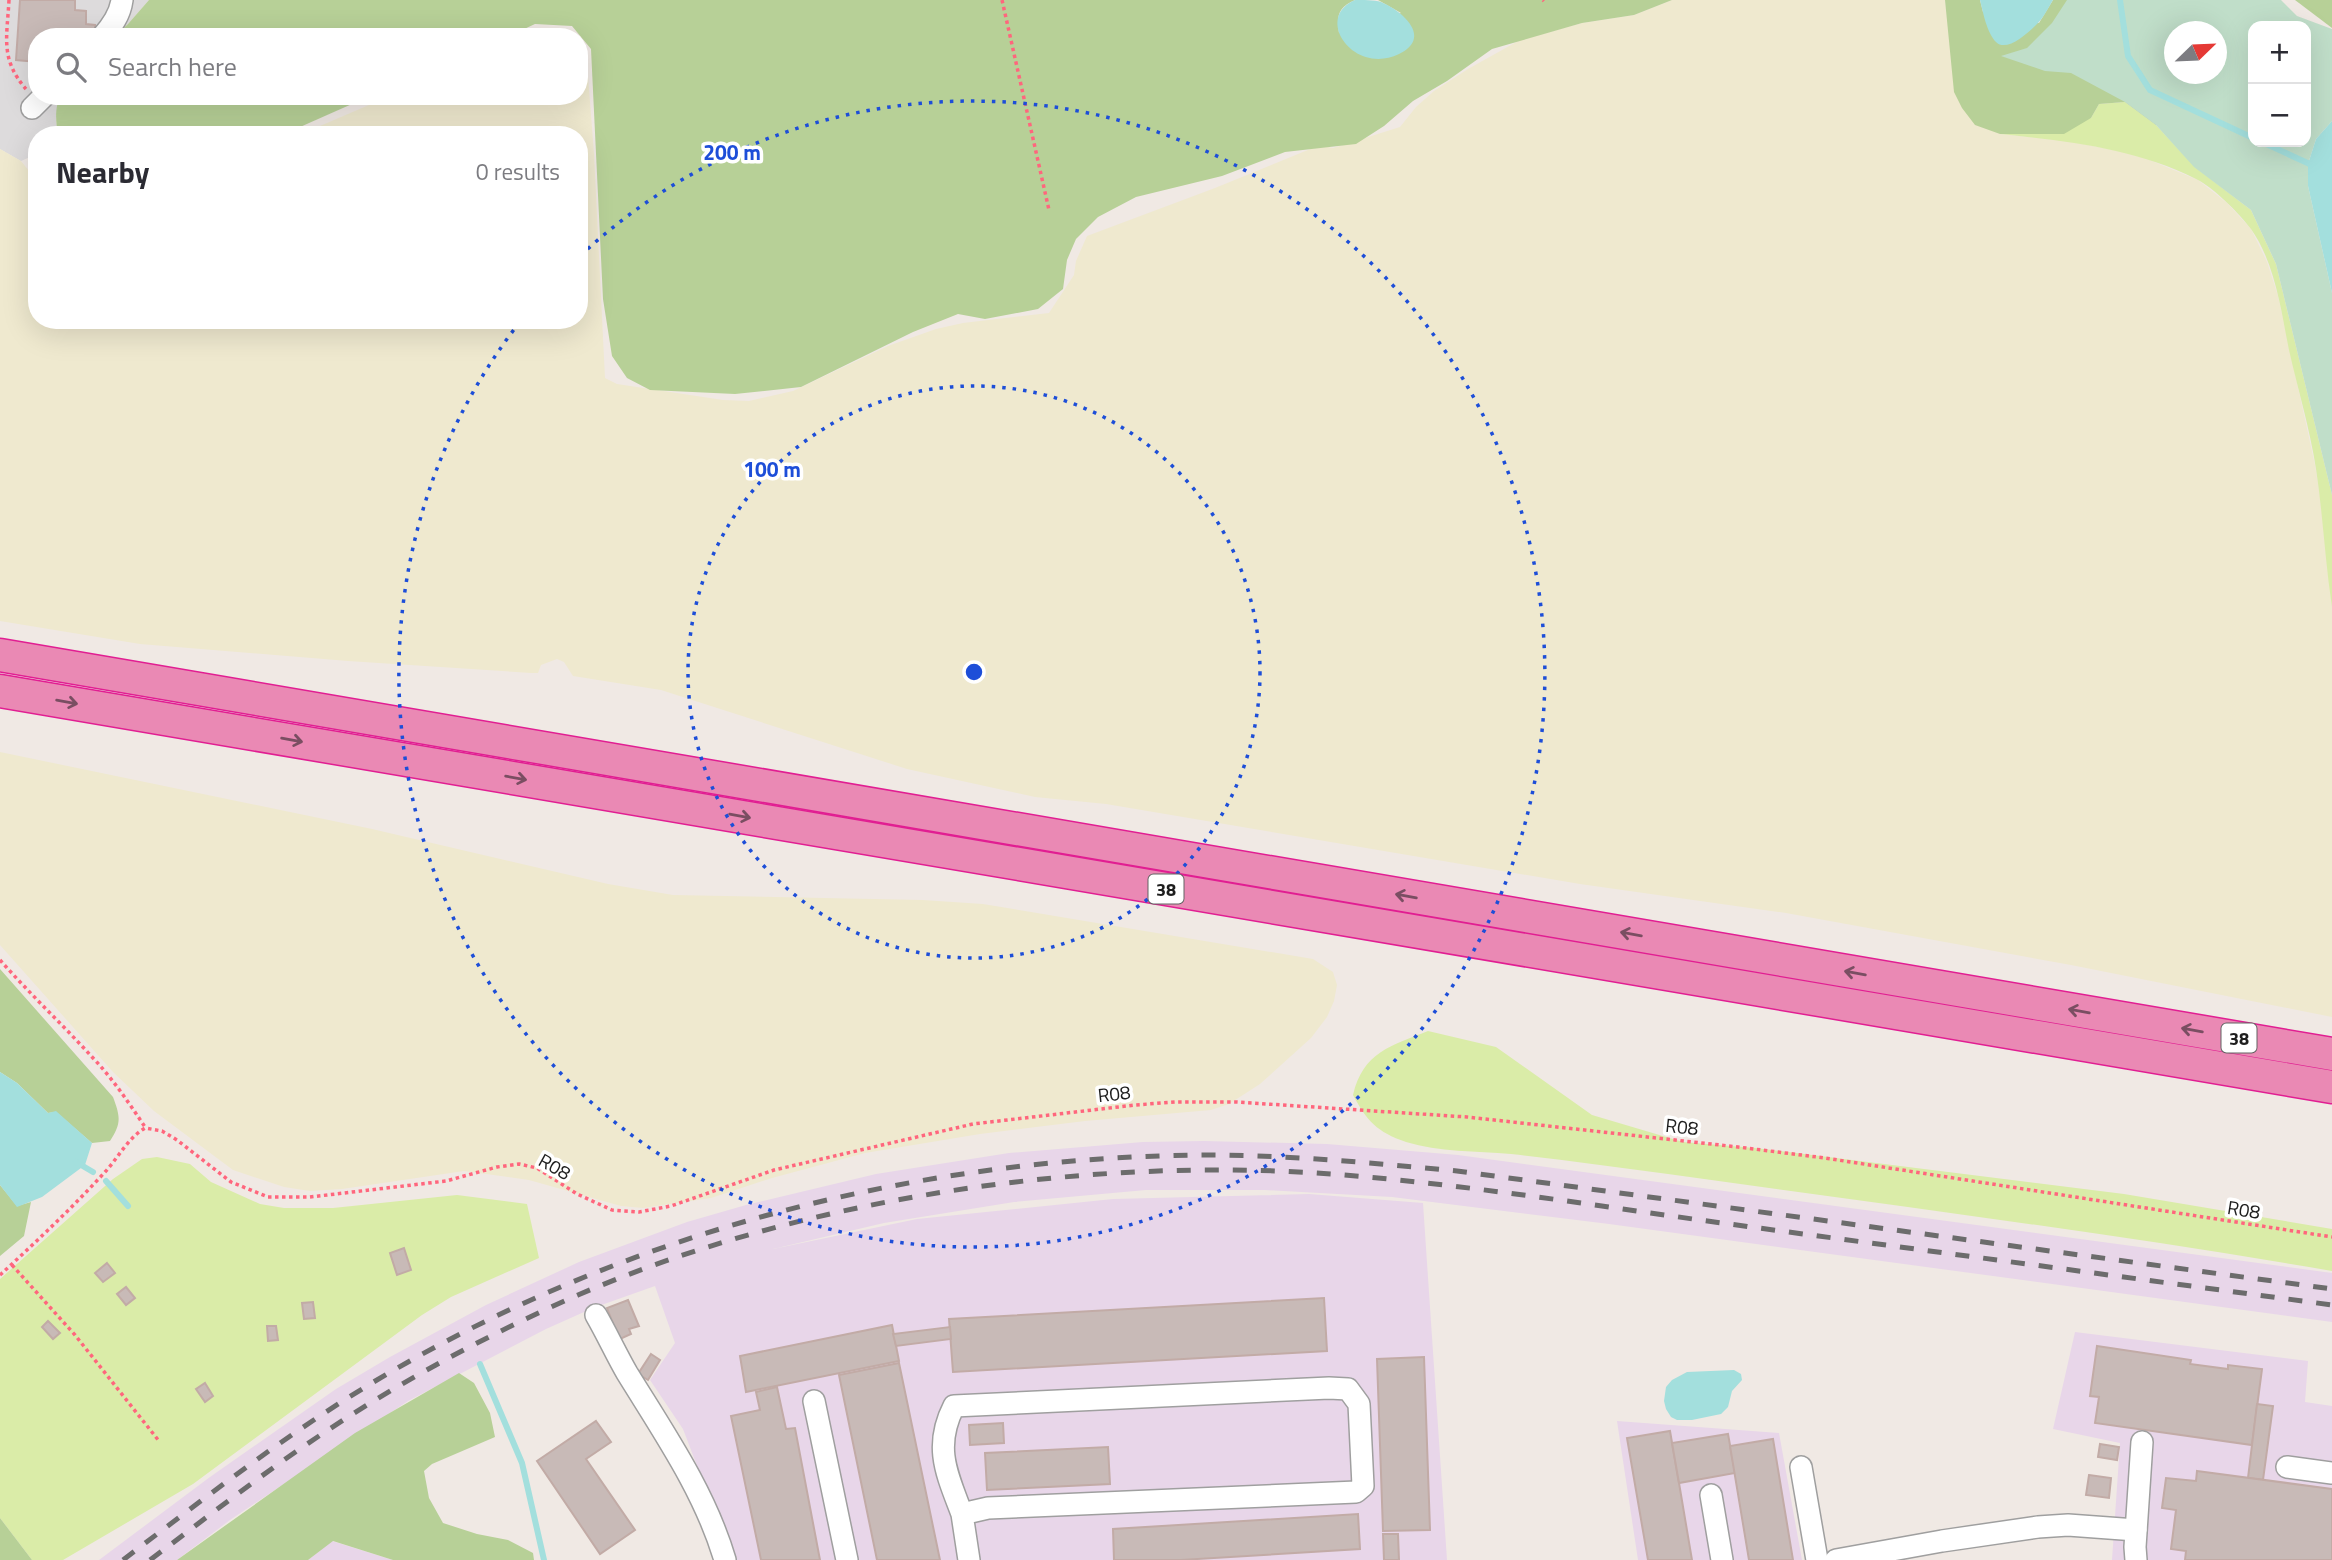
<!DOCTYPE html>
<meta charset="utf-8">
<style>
:root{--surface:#fff;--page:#f7f7f7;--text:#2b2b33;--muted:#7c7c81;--line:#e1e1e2}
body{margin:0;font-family:"Titillium Web",sans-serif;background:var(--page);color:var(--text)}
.controls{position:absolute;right:21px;top:21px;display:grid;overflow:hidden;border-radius:14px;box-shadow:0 7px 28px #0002}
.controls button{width:63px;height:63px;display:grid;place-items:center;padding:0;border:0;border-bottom:2px solid var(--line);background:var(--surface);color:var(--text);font:35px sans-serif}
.compass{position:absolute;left:2164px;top:21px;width:63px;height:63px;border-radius:50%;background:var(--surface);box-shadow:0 7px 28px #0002;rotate:67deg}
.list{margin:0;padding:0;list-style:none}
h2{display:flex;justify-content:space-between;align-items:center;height:91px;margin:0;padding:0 28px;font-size:30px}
h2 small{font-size:23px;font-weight:400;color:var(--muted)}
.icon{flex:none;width:38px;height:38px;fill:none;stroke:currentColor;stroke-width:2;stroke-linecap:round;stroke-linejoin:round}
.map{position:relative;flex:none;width:2332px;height:1560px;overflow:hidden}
.search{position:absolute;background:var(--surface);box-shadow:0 7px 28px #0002;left:28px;top:28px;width:560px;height:77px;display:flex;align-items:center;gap:18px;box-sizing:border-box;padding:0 24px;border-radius:28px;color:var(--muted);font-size:26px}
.panel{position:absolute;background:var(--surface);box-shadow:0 7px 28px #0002;left:28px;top:126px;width:560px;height:203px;border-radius:28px}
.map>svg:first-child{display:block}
</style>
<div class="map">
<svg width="2332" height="1560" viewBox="0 0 2332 1560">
<rect width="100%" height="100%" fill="#f0e9e4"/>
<polygon fill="#dddbdc" points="0,0 149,0 128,24 114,37 37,37 37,96 61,96 58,100 56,121 58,135 37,135 37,154 21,161 0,149"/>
<g fill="#e8d6e9">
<polygon points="1204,1141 1327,1144 1458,1155 2332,1273 2332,1322 1609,1224 1392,1197 1265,1190 1146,1190 1014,1202 884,1223 773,1249 917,1219 1113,1199 1309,1194 1423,1203 1447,1560 733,1560 683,1429 650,1380 675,1343 655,1286 593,1308 546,1329 408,1401 230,1520 177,1560 99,1560 210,1477 336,1389 390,1357 486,1305 579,1262 687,1222 746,1205 876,1174 1009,1153 1143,1142"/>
<polygon points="2075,1332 2308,1361 2305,1402 2332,1406 2332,1560 2112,1560 2120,1443 2053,1429"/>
<polygon points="1617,1421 1779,1433 1802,1560 1638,1560"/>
<polygon points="332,1541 393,1560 308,1560"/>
</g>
<g fill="#efe9cf">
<polygon points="1672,0 1945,0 1949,27 2000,134 2067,141 2135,154 2198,180 2227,203 2251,229 2267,262 2278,296 2315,465 2324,521 2332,607 2332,1017 2071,965 1786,913 1580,884 1106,804 1035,797 907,769 661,690 573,676 564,662 557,659 541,665 538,673 531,673 348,661 140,644 0,621 0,149 21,161 37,181 37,320 579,320 579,135 299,135 390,96 579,96 579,41 586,50 594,154 605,378 617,384 723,400 749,401 793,391 888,346 936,329 963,323 1049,313 1074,275 1076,261 1087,236 1215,188 1320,145 1333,148 1400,127 1416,107 1434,91 1468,69 1520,40 1582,23 1634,15"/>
<polygon points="0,752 372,829 608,884 673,895 923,900 983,904 1313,959 1333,972 1337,985 1334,1001 1327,1017 1311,1038 1260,1084 1229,1104 1211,1110 1085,1121 980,1134 865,1153 772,1178 711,1198 643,1208 621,1206 529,1180 464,1171 342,1189 310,1191 284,1187 233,1170 154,1111 113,1072 0,945"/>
</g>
<g fill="#daeca8">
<path d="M 2125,102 L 2156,125 L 2195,167 L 2251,210 L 2276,264 L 2332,495 L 2332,607 C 2325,561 2323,515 2316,469 C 2310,429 2298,390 2289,350 C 2281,310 2275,263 2251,229 C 2239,213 2214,188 2196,179 C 2135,148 2067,141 2000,134 L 2026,133 L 2091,118 L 2099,104 Z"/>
<path d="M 1428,1031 L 1496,1047 L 1592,1115 L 1683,1142 L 1755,1148 L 2124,1194 L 2332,1229 L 2332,1271 C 2111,1233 1890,1205 1668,1174 C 1616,1167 1563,1160 1511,1154 C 1476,1151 1439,1152 1406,1142 C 1377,1132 1367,1121 1353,1095 C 1363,1052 1391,1046 1428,1031 Z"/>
<polygon points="157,1157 190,1164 211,1182 260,1204 284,1208 333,1208 457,1195 527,1204 539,1258 451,1297 422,1315 193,1484 63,1560 32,1560 0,1518 0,1279 113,1179 142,1159"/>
</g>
<g fill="#b7d097" fill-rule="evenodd">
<path d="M 149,0 L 1355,0 C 1337,8 1337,16 1339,33 L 1401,13 L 1378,0 L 1672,0 L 1634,15 L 1582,23 L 1492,49 L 1447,81 L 1413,101 L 1384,126 L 1356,144 L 1285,152 L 1222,176 L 1136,197 L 1098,217 L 1076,239 L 1067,260 L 1063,289 L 1038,309 L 985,319 L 958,314 L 913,332 L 801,387 L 735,394 L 650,390 L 627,378 L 612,356 L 603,299 L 591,49 L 572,26 L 535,24 L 507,37 L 114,37 L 128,24 Z"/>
<path d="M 1945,0 L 1980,0 L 1983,12 L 2039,23 L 2053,0 L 2217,0 L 2253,142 L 2306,142 L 2310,155 L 2156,125 L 2125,102 L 2099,104 L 2091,118 L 2064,134 L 2000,134 L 1975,125 L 1962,108 L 1954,92 ZM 2174,32 L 2216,32 L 2216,74 L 2174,74 Z"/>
<polygon points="2295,0 2332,0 2332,28"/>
<path d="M 61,96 L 370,96 L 282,135 L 58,135 C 56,123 54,106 61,96 Z"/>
<path d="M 0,969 L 113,1097 C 120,1116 122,1123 110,1141 L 92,1143 L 56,1112 L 48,1113 L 17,1083 L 0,1072 Z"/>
<polygon points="0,1185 17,1206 31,1202 24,1236 0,1256"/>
<polygon points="459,1373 474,1383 490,1413 495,1437 432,1464 424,1471 429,1498 443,1523 477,1534 508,1540 533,1553 534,1560 393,1560 333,1541 308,1560 177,1560 355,1433"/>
<polygon points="0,1518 32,1560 0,1560"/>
</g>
<path fill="#c0dec9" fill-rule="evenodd" d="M 2067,0 L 2281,0 L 2297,16 L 2332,29 L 2332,121 L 2316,139 L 2308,164 L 2308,186 L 2332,293 L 2332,495 L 2276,264 L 2251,210 L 2194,167 L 2156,125 L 2125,102 L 2071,73 L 2045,71 L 2001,56 L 2027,48 L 2052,23 ZM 2253,26 L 2306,26 L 2306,142 L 2253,142 ZM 2174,32 L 2216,32 L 2216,74 L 2174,74 Z"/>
<g fill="#a3dfdd">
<path d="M 1355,0 C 1363,0 1374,0 1381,2 C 1403,11 1433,38 1399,54 C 1354,76 1313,18 1355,0 Z"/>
<path d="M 1980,0 L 2053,0 C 2048,8 2044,17 2038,23 C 2029,32 2007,53 1996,42 C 1987,33 1983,12 1980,0 Z"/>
<polygon points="2332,121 2332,293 2308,186 2308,164 2316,139"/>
<polygon points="0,1072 17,1083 48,1113 56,1111 92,1143 85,1165 42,1197 17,1207 0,1185"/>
<polygon points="1734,1370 1741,1374 1742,1380 1732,1391 1728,1407 1721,1414 1692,1420 1677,1420 1671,1417 1666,1409 1664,1401 1666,1387 1672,1380 1687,1372"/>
</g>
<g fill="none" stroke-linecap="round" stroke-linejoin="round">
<g stroke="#a3dfdd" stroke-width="6">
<polyline points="2120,0 2128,56 2150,90 2253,138"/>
<polyline points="2262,142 2314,166"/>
<polyline points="76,1162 93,1172"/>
<polyline points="106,1181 128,1206"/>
<polyline points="480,1364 522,1463 544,1560"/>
</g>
</g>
<g fill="#c8bab7" stroke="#c2aba6" stroke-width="2">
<polygon points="20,0 75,0 75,10 86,11 86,24 95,25 95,35 64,33 64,37 37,37 37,62 16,60"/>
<polygon points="404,1248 411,1270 397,1275 390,1253"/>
<polygon points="107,1263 115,1273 103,1282 95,1273"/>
<polygon points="126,1287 135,1298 126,1305 117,1294"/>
<polygon points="1324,1298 1327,1351 953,1372 949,1319"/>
<polygon points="628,1300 639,1326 629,1329 631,1334 620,1339 613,1327 614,1326 607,1308"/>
<polygon points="313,1302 315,1318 304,1319 302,1303"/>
<polygon points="48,1321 60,1333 53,1339 42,1327"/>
<polygon points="892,1325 899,1361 746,1392 740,1356"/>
<polygon points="267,1326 276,1326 278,1340 268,1341"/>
<polygon points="950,1327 951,1339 896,1346 893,1334"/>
<polygon points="2097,1346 2191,1360 2190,1364 2228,1369 2228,1365 2262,1369 2252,1445 2095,1423 2099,1397 2090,1396"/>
<polygon points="651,1354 660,1360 648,1380 638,1374"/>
<polygon points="1424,1357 1430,1530 1383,1531 1377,1359"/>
<polygon points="899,1363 940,1560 877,1560 839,1375"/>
<polygon points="205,1383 213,1396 205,1402 196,1389"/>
<polygon points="777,1387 786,1429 795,1428 820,1560 761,1560 731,1416 760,1410 756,1392"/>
<polygon points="2257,1404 2273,1406 2263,1480 2248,1478"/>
<polygon points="596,1421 611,1442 586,1459 635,1530 600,1554 537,1461"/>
<polygon points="1003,1423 1004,1443 970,1445 969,1425"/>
<polygon points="1670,1431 1679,1483 1692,1560 1648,1560 1627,1438"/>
<polygon points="1728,1434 1735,1473 1679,1483 1672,1443"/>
<polygon points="1773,1439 1793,1560 1749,1560 1730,1446"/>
<polygon points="2100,1444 2119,1447 2117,1460 2098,1457"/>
<polygon points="1108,1447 1110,1484 987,1490 985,1453"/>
<polygon points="2197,1471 2332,1489 2332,1560 2185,1560 2186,1551 2171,1549 2176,1510 2162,1508 2166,1478 2196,1481"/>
<polygon points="2089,1475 2111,1478 2109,1498 2086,1495"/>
<polygon points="1358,1514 1360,1549 1181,1560 1114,1560 1113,1529"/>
<polygon points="1383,1534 1398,1534 1399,1560 1384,1560"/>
</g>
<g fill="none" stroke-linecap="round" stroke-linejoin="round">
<g stroke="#9f9f9f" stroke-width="24">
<g id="minor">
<path d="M 102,37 C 112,26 120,15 122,0"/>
<polyline points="32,108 44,96"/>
<path d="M 596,1315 C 607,1334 616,1354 627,1373 C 664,1433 705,1492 725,1560"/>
<polyline points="814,1401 847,1560"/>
<polyline points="1801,1467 1817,1560"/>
<polyline points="2287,1467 2332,1473"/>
<polyline points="1711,1495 1722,1560"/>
<path d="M 962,1514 C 947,1474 933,1447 954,1406 L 1329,1388 L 1348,1389 L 1359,1404 L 1363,1486 L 1356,1492 L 988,1508 L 962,1514 L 969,1560"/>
<polyline points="1836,1560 1942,1541 2038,1527 2068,1525 2136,1530"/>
<polyline points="2136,1560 2135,1547 2142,1442"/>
</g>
</g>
<g stroke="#e11e92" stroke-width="35">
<g id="highway">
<polyline points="0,655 2332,1054"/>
<polyline points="0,691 2332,1087"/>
</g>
</g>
<g stroke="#ff667d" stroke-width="3.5" stroke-dasharray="3.5 3.5" stroke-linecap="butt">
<path d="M 9,0 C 7,38 0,59 26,89"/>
<polyline points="1002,0 1049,210"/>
<polyline points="1543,0 1544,1"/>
<path d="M 0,960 C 30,994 63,1025 93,1058 C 113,1079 129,1103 145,1127"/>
<polyline points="12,1265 75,1335 159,1441"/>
<path d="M 0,1275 C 36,1242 72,1208 105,1172 C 118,1158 128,1138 145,1128 L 162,1131 L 177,1140 L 231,1182 L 268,1197 L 310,1197 L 446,1181 L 497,1167 L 519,1164 L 537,1168 L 577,1194 L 612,1210 L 639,1212 L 671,1206 L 774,1170 L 973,1124 L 1135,1105 L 1175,1102 L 1236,1102 L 1467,1117 L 1738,1147 L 1825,1158 L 2332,1237"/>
</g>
<use href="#minor" stroke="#fff" stroke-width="21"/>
<use href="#highway" stroke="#ea89b4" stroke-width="32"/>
<g stroke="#6c6c6c" stroke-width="5" stroke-dasharray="14 14" stroke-linecap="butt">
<path d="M 123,1560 C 210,1494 298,1425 394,1370 C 638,1229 923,1157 1205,1155 C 1289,1155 1373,1163 1457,1171 L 2332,1289"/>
<path d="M 150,1560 C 205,1519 259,1476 316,1438 C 399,1382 487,1335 578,1295 C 803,1198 1087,1156 1331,1174 C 1464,1184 1597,1206 1729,1224 C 1930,1251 2131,1278 2332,1305"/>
</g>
</g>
<defs><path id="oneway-shaft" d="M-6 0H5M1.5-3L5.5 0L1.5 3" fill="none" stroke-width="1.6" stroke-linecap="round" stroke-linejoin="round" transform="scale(1.75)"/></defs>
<g stroke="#7a4e62">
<use href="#oneway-shaft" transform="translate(67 702) rotate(10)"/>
<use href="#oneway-shaft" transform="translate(292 740) rotate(10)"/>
<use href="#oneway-shaft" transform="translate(516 778) rotate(10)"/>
<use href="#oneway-shaft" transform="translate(740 816) rotate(10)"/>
<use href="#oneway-shaft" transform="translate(1406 896) rotate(-170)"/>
<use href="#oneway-shaft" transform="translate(1631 934) rotate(-170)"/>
<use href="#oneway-shaft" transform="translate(1855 973) rotate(-170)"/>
<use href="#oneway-shaft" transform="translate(2079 1011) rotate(-170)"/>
<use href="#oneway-shaft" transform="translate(2192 1030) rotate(-170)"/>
</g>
<g fill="none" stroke="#1d4ed8" stroke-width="3.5" stroke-dasharray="3.5 7">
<circle cx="974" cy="672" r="286"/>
<path d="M580 256A573 573 0 1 1 519 323"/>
</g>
<g text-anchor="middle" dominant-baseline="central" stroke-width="7" stroke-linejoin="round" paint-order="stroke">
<g fill="#fff" stroke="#626262" stroke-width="2">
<rect x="1148.5" y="874.5" width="35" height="29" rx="5"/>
<rect x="2221.5" y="1023.5" width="35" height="29" rx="5"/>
</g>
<g font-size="18" font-weight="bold" fill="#1e1e1e">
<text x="1166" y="889">38</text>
<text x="2239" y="1038">38</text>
</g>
<g font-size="19" fill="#1e1e1e" stroke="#fff">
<text transform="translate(1114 1093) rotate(-6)">R08</text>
<text transform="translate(1682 1126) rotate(6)">R08</text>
<text transform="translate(555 1166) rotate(29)">R08</text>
<text transform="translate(2244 1209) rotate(9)">R08</text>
</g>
</g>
<circle cx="974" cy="672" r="10" fill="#1d4ed8" stroke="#fff" stroke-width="3.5"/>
<g font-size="21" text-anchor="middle" font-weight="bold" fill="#1d4ed8" stroke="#fff" stroke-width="7" stroke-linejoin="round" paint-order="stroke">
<text x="732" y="160">200 m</text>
<text x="772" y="477">100 m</text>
</g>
</svg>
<div class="controls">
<button>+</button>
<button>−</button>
</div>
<svg class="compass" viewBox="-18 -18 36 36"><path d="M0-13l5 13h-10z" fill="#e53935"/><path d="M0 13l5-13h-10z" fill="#7c7c81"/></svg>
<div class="search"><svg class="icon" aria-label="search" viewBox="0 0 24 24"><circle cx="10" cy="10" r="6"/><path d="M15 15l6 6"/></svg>Search here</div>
<section class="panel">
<h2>Nearby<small>0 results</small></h2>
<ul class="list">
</ul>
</section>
</div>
